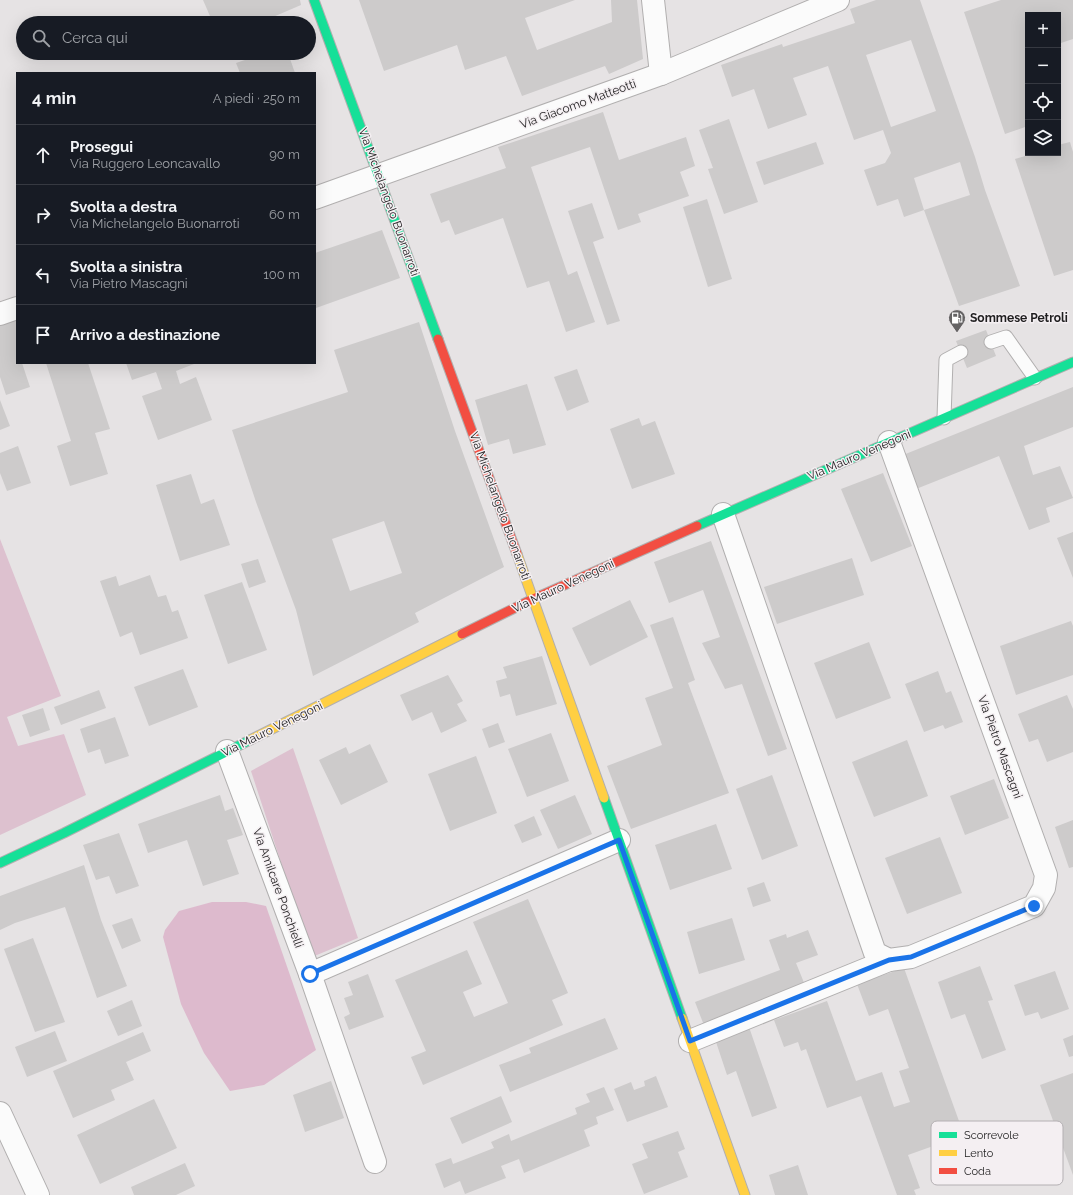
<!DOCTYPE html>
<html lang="it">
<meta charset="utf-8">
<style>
:root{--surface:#171b24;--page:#20242c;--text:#f1f3f6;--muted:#9ea1a6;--line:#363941}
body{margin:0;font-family:Raleway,sans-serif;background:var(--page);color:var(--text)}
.controls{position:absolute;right:12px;top:12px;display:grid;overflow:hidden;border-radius:0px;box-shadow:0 4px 16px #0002}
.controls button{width:36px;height:36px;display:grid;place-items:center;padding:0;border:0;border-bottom:1px solid var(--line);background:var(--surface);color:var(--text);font:20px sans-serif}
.stop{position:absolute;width:12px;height:12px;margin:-9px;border:3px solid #1a73e8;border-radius:50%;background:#fff}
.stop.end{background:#1a73e8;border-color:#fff;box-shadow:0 1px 4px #0008}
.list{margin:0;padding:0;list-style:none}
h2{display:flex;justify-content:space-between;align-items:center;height:52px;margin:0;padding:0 16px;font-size:17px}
h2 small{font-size:13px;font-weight:400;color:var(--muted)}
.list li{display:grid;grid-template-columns:26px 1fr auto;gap:12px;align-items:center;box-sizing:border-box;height:60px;padding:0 16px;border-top:1px solid var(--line)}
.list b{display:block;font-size:15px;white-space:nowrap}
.list p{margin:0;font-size:13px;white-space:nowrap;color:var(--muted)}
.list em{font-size:13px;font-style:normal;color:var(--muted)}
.icon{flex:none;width:22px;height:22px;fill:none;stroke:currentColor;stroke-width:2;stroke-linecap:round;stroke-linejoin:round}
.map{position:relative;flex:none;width:1073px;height:1195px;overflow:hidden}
.search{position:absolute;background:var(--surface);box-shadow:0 4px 16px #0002;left:16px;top:16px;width:300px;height:44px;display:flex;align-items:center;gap:10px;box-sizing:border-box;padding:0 14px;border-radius:22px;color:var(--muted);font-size:15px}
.panel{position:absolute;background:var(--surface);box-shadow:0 4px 16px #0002;left:16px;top:72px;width:300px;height:292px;border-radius:0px}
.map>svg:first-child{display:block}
</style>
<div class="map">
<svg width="1073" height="1195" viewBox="0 0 1073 1195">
<rect width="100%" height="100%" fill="#e6e3e4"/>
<g fill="#ddc1cf">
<polygon points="0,539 61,696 7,717 18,746 64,734 86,795 0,835"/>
<polygon points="293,748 358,938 312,957 251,771"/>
</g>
<polygon fill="#ddbacd" points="212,902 246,902 266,906 316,1050 264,1085 230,1091 204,1053 181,1004 163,937 165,930 179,911"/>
<g fill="#cdcbcb" fill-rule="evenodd">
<polygon points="203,0 300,0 301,5 259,23 213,23"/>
<polygon points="359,0 575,0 525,18 537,50 612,22 611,0 637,0 643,59 609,74 605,66 522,96 506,56 465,70 457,45 384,71"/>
<path d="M 876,0 L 920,0 L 975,157 L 985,190 L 1020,286 L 959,306 L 924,210 L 970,195 L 960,162 L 914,178 L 924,210 L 904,217 L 898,199 L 877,206 L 864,170 L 885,163 L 891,153 L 883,130 L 854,140 L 828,66 L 793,78 L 807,115 L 768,129 L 754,89 L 732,97 L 721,65 L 782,44 L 783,47 L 855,23 L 850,9 ZM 911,40 L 936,111 L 891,127 L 866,55 Z"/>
<polygon points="1001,0 1073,0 1073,39 1058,44 1058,15 1028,15 1028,126 1005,134 964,12"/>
<polygon points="266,53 288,53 295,73 240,73 236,63"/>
<polygon points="603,112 619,160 686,137 695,166 680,172 689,196 638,214 641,222 618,230 590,147 531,167 568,275 577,271 595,322 566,332 549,281 527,288 503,218 455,235 449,220 441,223 430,194 506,168 498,147"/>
<polygon points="729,119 758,202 724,214 708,169 713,168 699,130"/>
<polygon points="816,142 824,164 764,185 756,162"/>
<polygon points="1070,142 1073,152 1073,270 1054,276 1015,159 1035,153 1058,153 1058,145"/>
<polygon points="707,199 732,279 708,287 683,207"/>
<polygon points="592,203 604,238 593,242 620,321 607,325 568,211"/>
<polygon points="382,230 400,278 316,308 315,253"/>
<polygon points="17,318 17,363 22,363 30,387 6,395 0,377 0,324"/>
<path d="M 419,322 L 455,431 L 504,567 L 415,613 L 419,622 L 313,676 L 296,610 L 256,502 L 232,430 L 348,392 L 334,350 ZM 384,521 L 402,573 L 350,591 L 332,539 Z"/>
<polygon points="986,330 996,356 967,368 956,341"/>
<polygon points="46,363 88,363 110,429 95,433 108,474 70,486 57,446 71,441"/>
<polygon points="126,363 194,363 194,364 176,371 180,384 196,377 212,420 158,440 142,396 162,389 156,372 132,380"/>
<polygon points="577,369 589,402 567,411 554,377"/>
<polygon points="527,384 546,445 513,454 509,439 488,445 475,400"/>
<polygon points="1073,387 1073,427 1024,446 1033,475 1060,466 1073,498 1046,508 1050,522 1029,530 999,456 916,489 903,455"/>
<polygon points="0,400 10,426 0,430"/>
<polygon points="639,418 642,426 655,421 675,474 632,489 610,429"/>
<polygon points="18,446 31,483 7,491 0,473 0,453"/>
<polygon points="883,473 912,546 871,562 841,489"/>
<polygon points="191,474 201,504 214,499 230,545 180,561 156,485"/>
<polygon points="1073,532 1073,578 1057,538"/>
<polygon points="711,541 787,749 768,756 742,684 725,689 702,643 720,637 703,590 669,603 654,562"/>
<polygon points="852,558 864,595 777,624 764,587"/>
<polygon points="258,559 266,582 249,588 241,564"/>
<polygon points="150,575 158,597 166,595 172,612 178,610 188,638 140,655 132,632 120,637 100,581 116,576 119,586"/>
<polygon points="242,582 267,650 228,664 204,595"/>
<polygon points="630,600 648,637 590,666 572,628"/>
<polygon points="673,617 695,680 688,683 729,793 631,829 607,766 662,745 645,698 673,688 650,625"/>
<polygon points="1071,621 1073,626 1073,675 1016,695 1000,646"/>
<polygon points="869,642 891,698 836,719 814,663"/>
<polygon points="542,656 557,704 516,716 510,694 500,697 496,681 507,678 503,667"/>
<polygon points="183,669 198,707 149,726 134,687"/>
<polygon points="938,671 946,693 951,691 963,722 945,729 943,725 924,732 905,684"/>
<polygon points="448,675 463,701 457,704 467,721 441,733 432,712 412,721 400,695"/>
<polygon points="99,690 106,708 61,725 54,707"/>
<polygon points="1067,695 1073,709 1073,752 1047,762 1038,739 1029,742 1018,714"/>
<polygon points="43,708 50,730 30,737 22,715"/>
<polygon points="115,717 129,756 105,764 100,749 88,753 80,729"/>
<polygon points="498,723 505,742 489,748 482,729"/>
<polygon points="551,733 569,781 527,797 508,749"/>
<polygon points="907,740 928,796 874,817 852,762"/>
<polygon points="370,744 388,782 341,805 319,760 346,747 349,754"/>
<polygon points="476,756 497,813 450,831 428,774"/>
<polygon points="772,775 798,846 762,860 736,789"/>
<polygon points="994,779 1009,818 965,835 950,796"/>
<polygon points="220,795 225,811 233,808 243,835 227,840 239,874 203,886 187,840 148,853 138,824"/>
<polygon points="575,795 592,834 558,849 540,810"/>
<polygon points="534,816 542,835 522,843 514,825"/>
<polygon points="1073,820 1073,867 1069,868 1055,827"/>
<polygon points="716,824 732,869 670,890 655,845"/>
<polygon points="119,833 139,886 116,894 109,876 96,880 83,845"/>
<polygon points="940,837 962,893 907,914 885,858"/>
<polygon points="84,865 101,920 127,986 97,998 65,907 15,923 0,930 0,896"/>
<polygon points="764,882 771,901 753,907 747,888"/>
<polygon points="528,899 568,993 552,1000 563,1025 423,1085 411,1057 426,1051 395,980 467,950 482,984 463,992 474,1017 508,1003 473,922"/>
<polygon points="132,918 141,941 122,949 112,925"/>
<polygon points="732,918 745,960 699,974 687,932"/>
<polygon points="808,930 818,955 796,963 807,990 705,1028 695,1002 780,970 769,940 786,934 787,938"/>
<polygon points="33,938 65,1022 35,1032 4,949"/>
<polygon points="980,966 993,1000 988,1001 1006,1050 982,1059 965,1014 951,1019 938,982"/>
<polygon points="904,968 964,1135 908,1155 920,1188 914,1190 916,1195 897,1195 861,1096 827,1108 806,1049 801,1051 798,1042 784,1047 774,1020 827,1001 856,1081 882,1072 894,1107 910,1102 899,1071 909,1068 888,1009 869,1016 857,984"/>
<polygon points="1055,971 1069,1009 1041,1019 1038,1012 1025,1016 1014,985"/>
<polygon points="368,974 384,1017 349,1030 344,1017 350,1014 344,998 353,995 348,982"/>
<polygon points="132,1000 142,1026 118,1036 107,1011"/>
<polygon points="605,1018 618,1049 510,1092 499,1065 531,1053 529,1048"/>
<polygon points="749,1027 777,1108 752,1117 736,1071 727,1075 715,1039"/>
<polygon points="55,1031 67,1061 27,1077 15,1047"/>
<polygon points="143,1032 151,1051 126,1062 134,1080 111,1090 115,1100 73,1118 53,1071"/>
<polygon points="1073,1035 1073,1056 1069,1057 1063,1039"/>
<polygon points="1073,1073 1073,1175 1040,1085"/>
<polygon points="656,1076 668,1107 627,1122 614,1089 631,1082 634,1090 645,1086 644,1081"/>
<polygon points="331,1081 344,1118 305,1132 293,1095"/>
<polygon points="604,1087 614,1110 596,1117 598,1124 584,1130 590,1146 524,1173 519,1159 501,1166 506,1178 465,1194 460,1181 444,1188 435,1164 451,1158 453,1164 494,1148 491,1142 509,1134 511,1141 577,1114 575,1108 590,1102 586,1094"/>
<polygon points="501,1096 512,1122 462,1144 450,1118"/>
<polygon points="154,1099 177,1148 100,1184 77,1135"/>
<polygon points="678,1131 685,1149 678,1152 688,1177 644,1194 632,1164 648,1158 642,1144"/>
<polygon points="185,1163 195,1186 176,1195 134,1195 131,1187"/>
<polygon points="798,1165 808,1195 775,1195 769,1175"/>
</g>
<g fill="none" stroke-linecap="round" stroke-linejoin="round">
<g stroke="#b1afaf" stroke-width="15">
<g id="lane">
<polyline points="991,342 1006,337 1035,378"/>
<polyline points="944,418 946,360 961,352"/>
</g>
</g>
<g stroke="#b1afaf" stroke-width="24">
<g id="street">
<polyline points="653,0 661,74"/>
<polyline points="315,198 661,74 838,0"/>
<polyline points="0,314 17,308"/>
<polyline points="723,514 875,953 889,960 911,957 1034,906 1044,888 1046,875 889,442"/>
<polyline points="227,751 310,974 375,1162"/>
<polyline points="310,974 619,840"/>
<polyline points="690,1041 889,960"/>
<polyline points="0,1113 38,1195"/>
</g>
</g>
<g stroke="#b1afaf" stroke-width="11">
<g id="fast">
<polyline points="314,0 438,339"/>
<polyline points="697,526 1073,362"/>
<polyline points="604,798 682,1018"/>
<polyline points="0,863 64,833 250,740"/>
</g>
</g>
<g stroke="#b1afaf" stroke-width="11">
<g id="slow">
<polyline points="517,554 604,798"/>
<polyline points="250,740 462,634"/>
<polyline points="682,1018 745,1195"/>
</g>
</g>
<g stroke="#b1afaf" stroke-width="11">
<g id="jam">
<polyline points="438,339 517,554"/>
<polyline points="462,634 533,599 697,526"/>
</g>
</g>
<use href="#lane" stroke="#fbfbfb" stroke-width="13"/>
<use href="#street" stroke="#fbfbfb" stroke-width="22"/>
<use href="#fast" stroke="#16e098" stroke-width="9"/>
<use href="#slow" stroke="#ffcf43" stroke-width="9"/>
<use href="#jam" stroke="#f24e42" stroke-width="9"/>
</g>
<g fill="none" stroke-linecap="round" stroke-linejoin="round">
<polyline stroke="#1a73e8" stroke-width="5" points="310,974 619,840 690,1041 889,960 911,957 1034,906"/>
</g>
<defs>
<g id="fuel-pin" transform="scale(0.9)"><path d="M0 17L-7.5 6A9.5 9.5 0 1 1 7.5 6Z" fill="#656364" stroke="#f4eff2"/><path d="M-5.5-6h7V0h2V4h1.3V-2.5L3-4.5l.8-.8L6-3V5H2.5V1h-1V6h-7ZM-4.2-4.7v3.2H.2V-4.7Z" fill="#fff"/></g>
</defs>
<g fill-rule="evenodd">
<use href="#fuel-pin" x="957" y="318"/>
</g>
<g text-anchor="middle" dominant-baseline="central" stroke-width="3" stroke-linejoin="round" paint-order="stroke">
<g font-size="12" fill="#1f1e1f" stroke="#f4eff2">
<text transform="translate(578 104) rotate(-20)">Via Giacomo Matteotti</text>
<text transform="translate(389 202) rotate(70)">Via Michelangelo Buonarroti</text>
<text transform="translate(859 455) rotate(-23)">Via Mauro Venegoni</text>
<text transform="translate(500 506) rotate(70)">Via Michelangelo Buonarroti</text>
<text transform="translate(563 586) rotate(-25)">Via Mauro Venegoni</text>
<text transform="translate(272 729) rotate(-26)">Via Mauro Venegoni</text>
<text transform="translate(1000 747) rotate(70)">Via Pietro Mascagni</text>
<text transform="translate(278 888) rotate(70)">Via Amilcare Ponchielli</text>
</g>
<g font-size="12" font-weight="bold" fill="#1f1e1f" stroke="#f4eff2" text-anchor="start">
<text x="970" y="318">Sommese Petroli</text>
</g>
</g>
<rect x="931" y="1121" width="132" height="64" rx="6" fill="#f4eff2" stroke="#b4b0b3" stroke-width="1"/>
<rect x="939" y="1132" width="18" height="6" fill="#16e098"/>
<rect x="939" y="1150" width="18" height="6" fill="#ffcf43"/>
<rect x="939" y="1168" width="18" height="6" fill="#f24e42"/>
<g font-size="11" fill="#1f1e1f">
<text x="964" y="1139">Scorrevole</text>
<text x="964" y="1157">Lento</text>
<text x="964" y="1175">Coda</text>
</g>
</svg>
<div class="controls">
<button>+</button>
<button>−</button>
<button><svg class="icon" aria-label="locate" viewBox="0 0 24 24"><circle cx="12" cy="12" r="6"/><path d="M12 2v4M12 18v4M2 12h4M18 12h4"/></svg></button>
<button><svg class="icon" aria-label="layers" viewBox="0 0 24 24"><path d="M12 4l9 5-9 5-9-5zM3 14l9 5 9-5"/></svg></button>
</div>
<div class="stop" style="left:310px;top:974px"></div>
<div class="stop end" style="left:1034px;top:906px"></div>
<div class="search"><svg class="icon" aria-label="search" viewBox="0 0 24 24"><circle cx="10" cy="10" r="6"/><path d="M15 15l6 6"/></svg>Cerca qui</div>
<section class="panel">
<h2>4 min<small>A piedi · 250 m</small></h2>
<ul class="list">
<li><svg class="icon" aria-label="ahead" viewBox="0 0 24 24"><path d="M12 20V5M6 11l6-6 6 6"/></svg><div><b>Prosegui</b><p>Via Ruggero Leoncavallo</p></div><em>90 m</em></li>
<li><svg class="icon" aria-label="right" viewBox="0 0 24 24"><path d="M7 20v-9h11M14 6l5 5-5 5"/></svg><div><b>Svolta a destra</b><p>Via Michelangelo Buonarroti</p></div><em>60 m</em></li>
<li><svg class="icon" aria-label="left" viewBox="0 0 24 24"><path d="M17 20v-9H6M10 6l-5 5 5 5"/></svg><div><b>Svolta a sinistra</b><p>Via Pietro Mascagni</p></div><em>100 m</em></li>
<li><svg class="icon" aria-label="arrive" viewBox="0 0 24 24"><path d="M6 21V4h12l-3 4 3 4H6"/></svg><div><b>Arrivo a destinazione</b></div></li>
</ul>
</section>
</div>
